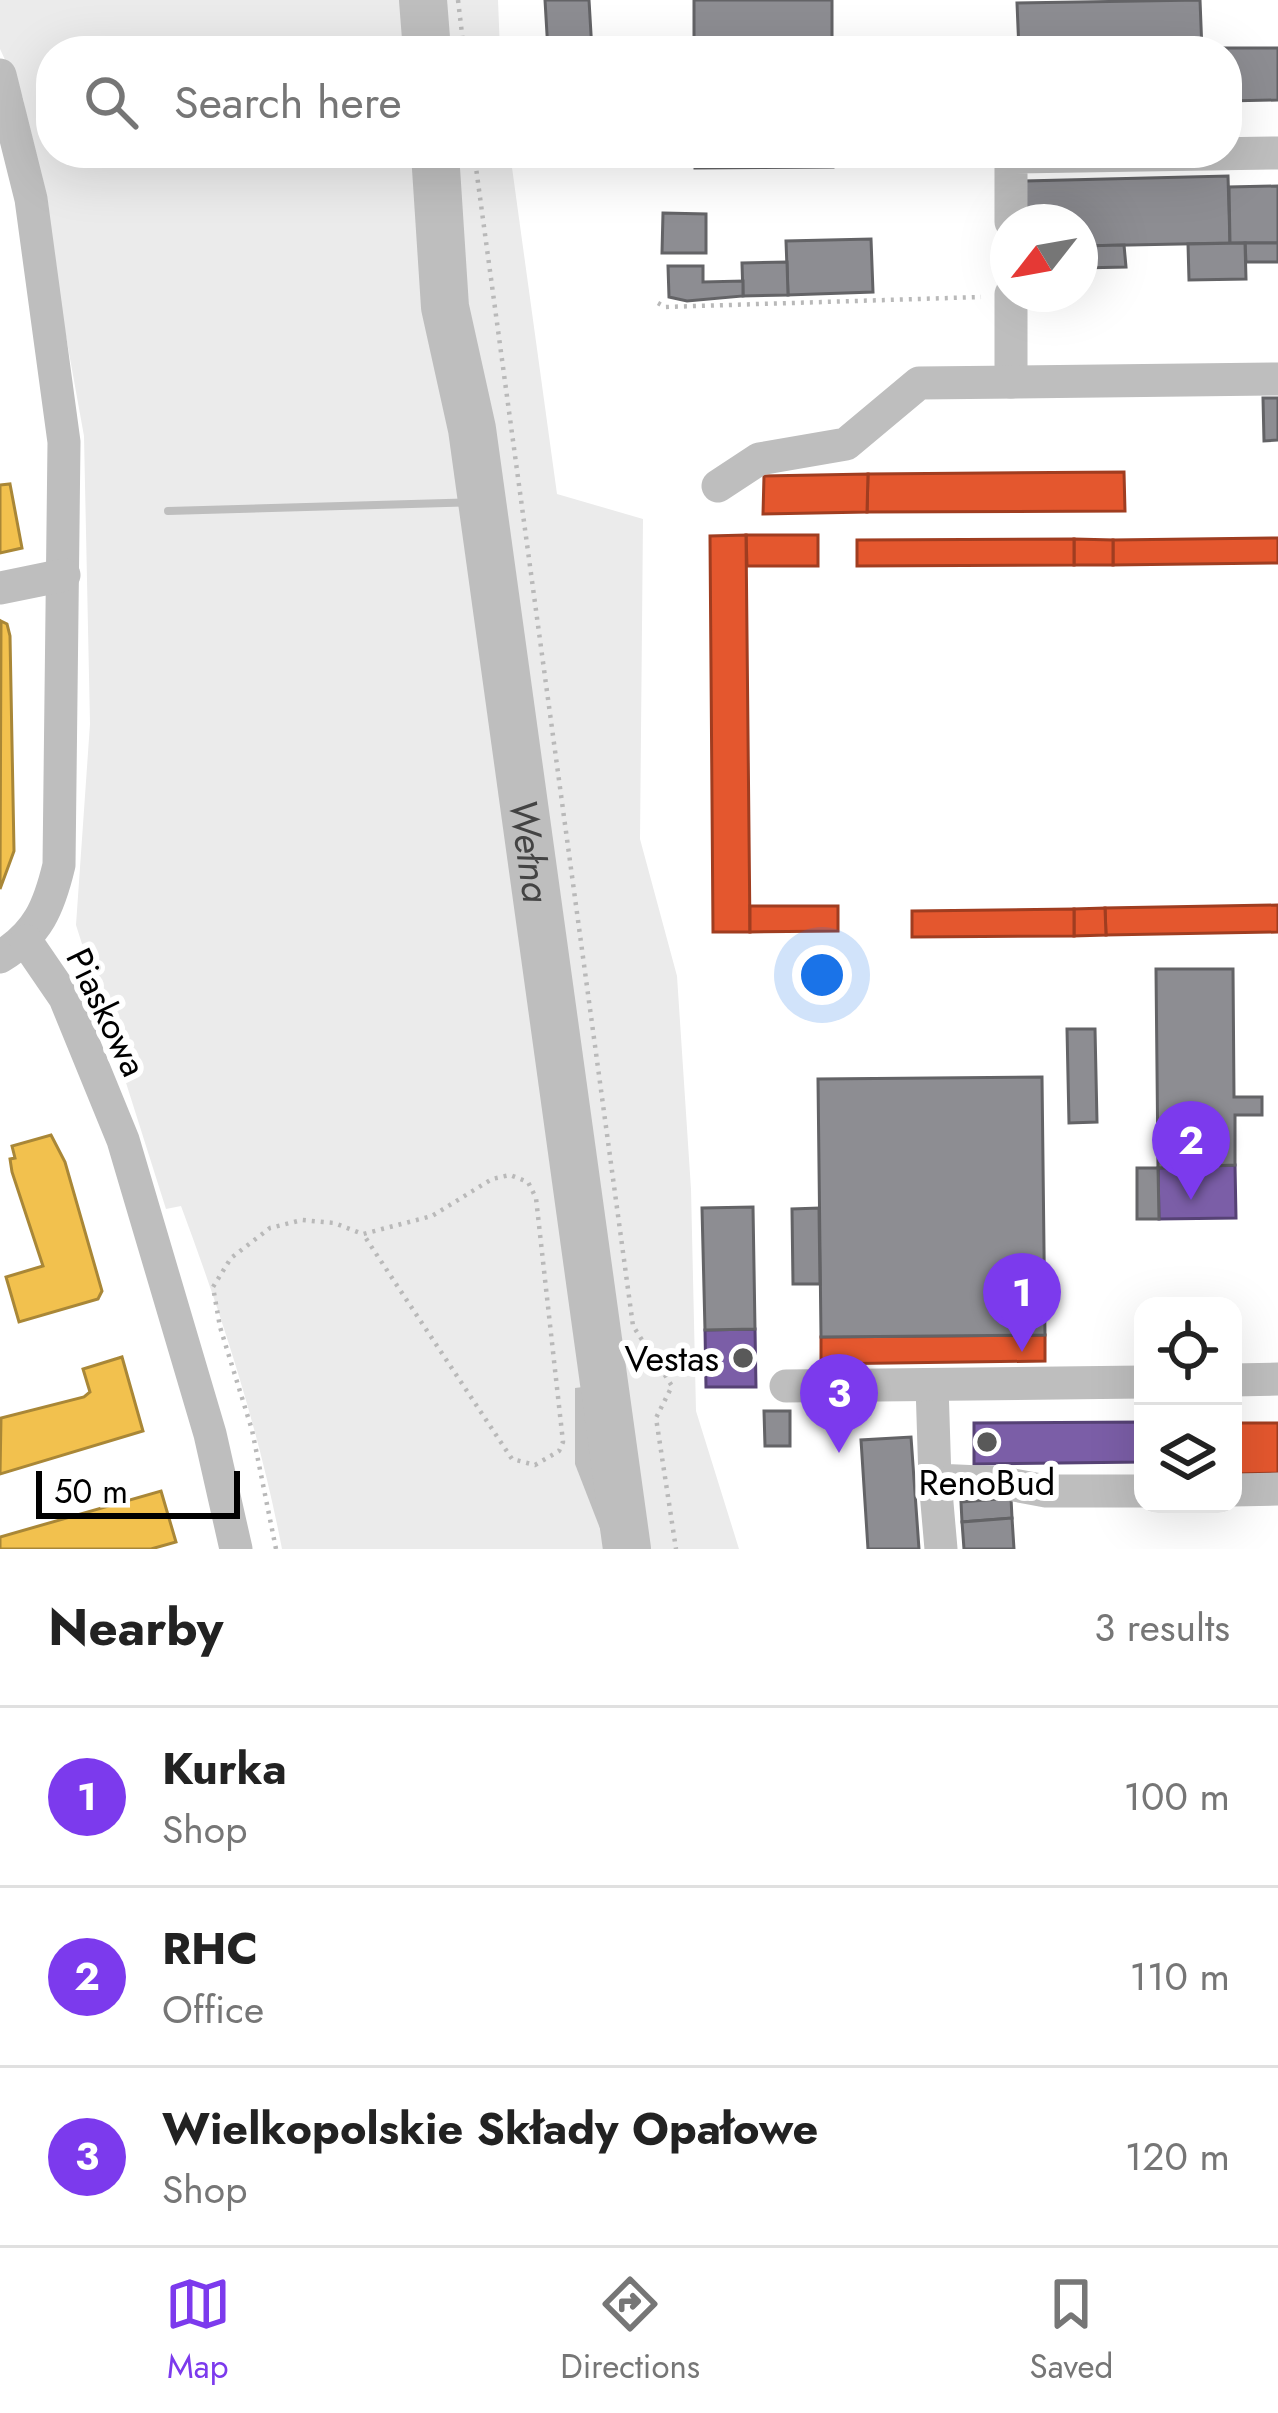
<!DOCTYPE html>
<meta charset="utf-8">
<style>
:root{--surface:#fff;--page:#f6f6f6;--text:#222;--muted:#767676;--line:#e0e0e0;--accent:#7c3aed}
body{margin:0;font-family:Jost,sans-serif;background:var(--page);color:var(--text)}
.controls{position:absolute;right:36px;bottom:36px;display:grid;overflow:hidden;border-radius:24px;box-shadow:0 12px 48px #0002}
.controls button{width:108px;height:108px;display:grid;place-items:center;padding:0;border:0;border-bottom:3px solid var(--line);background:var(--surface);color:var(--text);font:60px sans-serif}
.compass{position:absolute;left:990px;top:204px;width:108px;height:108px;border-radius:50%;background:var(--surface);box-shadow:0 12px 48px #0002;rotate:239deg}
.scale{position:absolute;left:36px;bottom:30px;width:204px;box-sizing:border-box;padding-left:12px;border:6px solid #000;border-top:0;font-size:33px;line-height:42px;white-space:nowrap;color:#000;-webkit-text-stroke:9px #fff;paint-order:stroke}
.you{position:absolute;left:822px;top:975px;width:42px;height:42px;margin:-30px;border:9px solid #fff;border-radius:50%;background:#1a73e8;box-shadow:0 0 0 18px #1a73e833}
.badge{display:grid;place-items:center;width:78px;height:78px;border-radius:50%;background:var(--accent);color:#fff;font-size:39px;font-weight:700}
.pin{position:absolute;translate:-50% -99px;filter:drop-shadow(0 3px 6px #0008)}
.pin::after{content:'';position:absolute;top:63px;width:42px;height:36px;background:inherit;clip-path:polygon(0 0,100% 0,50% 100%)}
.list{margin:0;padding:0;list-style:none}
h2{display:flex;justify-content:space-between;align-items:center;height:156px;margin:0;padding:0 48px;font-size:51px}
h2 small{font-size:39px;font-weight:400;color:var(--muted)}
.list li{display:grid;grid-template-columns:78px 1fr auto;gap:36px;align-items:center;box-sizing:border-box;height:180px;padding:0 48px;border-top:3px solid var(--line)}
.list b{display:block;font-size:45px;white-space:nowrap}
.list p{margin:0;font-size:39px;white-space:nowrap;color:var(--muted)}
.list em{font-size:39px;font-style:normal;color:var(--muted)}
.icon{flex:none;width:66px;height:66px;fill:none;stroke:currentColor;stroke-width:2;stroke-linecap:round;stroke-linejoin:round}
.map{position:relative;flex:none;width:1278px;height:1549px;overflow:hidden}
.search{position:absolute;background:var(--surface);box-shadow:0 12px 48px #0002;left:36px;right:36px;top:36px;height:132px;display:flex;align-items:center;gap:30px;box-sizing:border-box;padding:0 42px;border-radius:48px;color:var(--muted);font-size:45px}
.sheet{height:696px;background:var(--surface)}
nav{display:flex;justify-content:space-around;align-items:center;box-sizing:border-box;height:168px;border-top:3px solid var(--line);background:var(--surface);font-size:33px;color:var(--muted)}
nav a{display:grid;justify-items:center;gap:6px}
nav .on{color:var(--accent)}
.map>svg:first-child{display:block}
</style>
<div class="map">
<svg width="1278" height="1549" viewBox="0 0 1278 1549">
<rect width="100%" height="100%" fill="#fff"/>
<path fill="#ebebeb" d="M 0,0 L 498,0 L 500,51 L 51,51 L 51,153 L 510,153 L 557,494 L 643,519 L 640,839 L 677,976 L 691,1189 L 696,1411 L 739,1549 L 282,1549 C 259,1430 223,1319 181,1206 L 166,1209 L 76,925 L 90,724 L 84,436 L 23,98 L 0,49 Z"/>
<polygon fill="#bebebe" points="614,1383 640,1549 608,1549 575,1464 575,1388"/>
<g fill="#f2c14e" stroke="#a98737" stroke-width="3">
<polygon points="10,484 22,548 0,553 0,485"/>
<polygon points="1,621 7,624 10,636 14,851 0,889"/>
<polygon points="51,1135 65,1162 102,1291 98,1299 19,1322 6,1277 43,1266 12,1172 10,1159 15,1158 12,1146"/>
<polygon points="122,1357 143,1431 0,1474 1,1418 84,1397 90,1392 83,1369"/>
<polygon points="161,1491 176,1542 151,1549 0,1549 0,1537"/>
</g>
<g fill="#e4572e" stroke="#a03d20" stroke-width="3">
<polygon points="1124,472 1125,511 867,512 868,474"/>
<polygon points="868,474 867,512 763,514 764,476"/>
<polygon points="746,535 818,535 818,566 747,566"/>
<polygon points="746,535 750,932 713,932 710,536"/>
<polygon points="1278,538 1278,563 1113,565 1113,540"/>
<polygon points="1074,539 1113,540 1113,565 1074,565"/>
<polygon points="1074,539 1074,565 857,566 857,540"/>
<polygon points="1278,905 1278,932 1106,935 1105,908"/>
<polygon points="750,906 838,906 838,931 750,932"/>
<polygon points="1105,908 1106,935 1074,936 1074,909"/>
<polygon points="1074,909 1074,936 912,937 912,911"/>
<polygon points="1045,1335 1045,1361 821,1364 821,1337"/>
<polygon points="1233,1423 1278,1423 1278,1473 1233,1474"/>
</g>
<g fill="#7b5ea7" stroke="#564275" stroke-width="3">
<polygon points="1235,1165 1236,1218 1159,1219 1158,1168"/>
<polygon points="755,1329 756,1387 706,1387 705,1330"/>
<polygon points="1143,1422 1143,1462 974,1464 974,1423"/>
</g>
<g fill="#8d8d92" stroke="#636366" stroke-width="3">
<polygon points="545,0 589,0 592,51 548,51"/>
<rect x="694" y="0" width="138" height="51"/>
<polygon points="1200,0 1202,51 1019,51 1017,3"/>
<polygon points="1214,48 1278,48 1278,100 1227,101 1227,51 1214,51"/>
<polygon points="695,153 833,153 833,167 695,168"/>
<polygon points="1228,176 1230,243 1080,246 1080,222 1026,222 1025,181"/>
<polygon points="1278,186 1278,243 1230,243 1229,187"/>
<polygon points="663,213 706,214 706,253 662,253"/>
<polygon points="871,239 873,292 788,295 786,241"/>
<polygon points="1245,243 1278,243 1278,262 1246,262"/>
<polygon points="1245,243 1246,279 1189,280 1188,244"/>
<polygon points="1124,245 1126,267 1080,268 1080,246"/>
<polygon points="787,262 788,295 743,296 742,263"/>
<polygon points="668,266 703,266 703,282 743,281 743,296 687,301 669,297"/>
<polygon points="1263,398 1278,398 1278,440 1264,441"/>
<polygon points="1156,969 1233,969 1234,1097 1262,1097 1262,1115 1235,1115 1235,1165 1158,1168"/>
<polygon points="1067,1029 1095,1029 1097,1122 1069,1123"/>
<polygon points="1042,1077 1045,1335 821,1337 818,1079"/>
<polygon points="1137,1168 1158,1168 1159,1219 1137,1219"/>
<polygon points="753,1207 755,1329 705,1330 702,1208"/>
<polygon points="819,1208 820,1284 793,1284 792,1209"/>
<polygon points="764,1411 790,1411 790,1446 765,1446"/>
<polygon points="911,1437 919,1549 868,1549 861,1440"/>
<polygon points="1011,1498 1012,1518 962,1522 961,1502"/>
<polygon points="1012,1518 1014,1549 964,1549 962,1522"/>
</g>
<g fill="none" stroke-linecap="round" stroke-linejoin="round">
<polyline stroke="#bebebe" stroke-width="8" points="168,511 481,502"/>
<g stroke="#bebebe" stroke-width="48">
<polyline points="423,0 427,51"/>
<path id="s1" d="M 435,153 L 445,307 L 472,429 L 627,1549"/>
</g>
<g stroke="#b9b9b9" stroke-width="4.5" stroke-dasharray="3 6" stroke-linecap="butt">
<polyline points="458,0 464,51"/>
<polyline points="474,153 633,1326 672,1386 656,1418 676,1549"/>
<polyline points="658,303 665,307 981,297"/>
<polyline points="276,1549 252,1430 220,1327 213,1287 231,1258 270,1228 302,1220 334,1223 363,1234 432,1216 492,1179 510,1175 528,1182 536,1198 563,1442 559,1451 535,1465 512,1459 363,1234"/>
</g>
<g stroke="#bebebe" stroke-width="33">
<path d="M 0,75 L 31,199 L 64,442 L 59,865 C 49,907 38,934 0,957"/>
<polyline points="1011,222 1011,157 1278,153"/>
<polyline points="1011,382 1011,294"/>
<polyline points="718,486 759,459 846,444 919,383 1278,379"/>
<polyline points="0,588 64,575"/>
<polyline points="26,941 65,998 123,1140 210,1434 236,1549"/>
<polyline points="1233,1380 1278,1379"/>
<polyline points="932,1385 935,1480 1003,1483 1046,1491 1143,1491"/>
<polyline points="786,1386 1143,1382"/>
<polyline points="935,1480 941,1549"/>
<polyline points="1233,1490 1278,1489"/>
</g>
</g>
<g fill="#595959" stroke="#fff" stroke-width="4.5">
<circle cx="743" cy="1358" r="12"/>
<circle cx="987" cy="1442" r="12"/>
</g>
<g text-anchor="middle" dominant-baseline="central" stroke-width="12" stroke-linejoin="round" paint-order="stroke">
<g font-size="36" fill="#000" stroke="#fff">
<text transform="translate(107 1012) rotate(64)">Piaskowa</text>
</g>
<g font-size="36" fill="#000" stroke="#fff" text-anchor="end">
<text x="719" y="1358">Vestas</text>
<text x="987" y="1482" text-anchor="middle">RenoBud</text>
</g>
<g font-size="39" font-style="italic" fill="#434343" stroke="#fff">
<text stroke="none"><textPath href="#s1" startOffset="705">Wełna</textPath></text>
</g>
</g>
</svg>
<div class="controls">
<button><svg class="icon" aria-label="locate" viewBox="0 0 24 24"><circle cx="12" cy="12" r="6"/><path d="M12 2v4M12 18v4M2 12h4M18 12h4"/></svg></button>
<button><svg class="icon" aria-label="layers" viewBox="0 0 24 24"><path d="M12 4l9 5-9 5-9-5zM3 14l9 5 9-5"/></svg></button>
</div>
<svg class="compass" viewBox="-18 -18 36 36"><path d="M0-13l5 13h-10z" fill="#e53935"/><path d="M0 13l5-13h-10z" fill="#767676"/></svg>
<div class="scale">50 m</div>
<div class="you"></div>
<div class="pin badge" style="left:1022px;top:1352px">1</div>
<div class="pin badge" style="left:1191px;top:1200px">2</div>
<div class="pin badge" style="left:839px;top:1453px">3</div>
<div class="search"><svg class="icon" aria-label="search" viewBox="0 0 24 24"><circle cx="10" cy="10" r="6"/><path d="M15 15l6 6"/></svg>Search here</div>
</div>
<section class="sheet">
<h2>Nearby<small>3 results</small></h2>
<ul class="list">
<li><span class="badge">1</span><div><b>Kurka</b><p>Shop</p></div><em>100 m</em></li>
<li><span class="badge">2</span><div><b>RHC</b><p>Office</p></div><em>110 m</em></li>
<li><span class="badge">3</span><div><b>Wielkopolskie Składy Opałowe</b><p>Shop</p></div><em>120 m</em></li>
</ul>
</section>
<nav>
<a class="on"><svg class="icon" aria-label="map" viewBox="0 0 24 24"><path d="M3 6l6-2 6 2 6-2v14l-6 2-6-2-6 2zM9 4v14M15 6v14"/></svg>Map</a>
<a><svg class="icon" aria-label="directions" viewBox="0 0 24 24"><path d="M12 3l9 9-9 9-9-9zM9 14v-3h6M13 9l2 2-2 2"/></svg>Directions</a>
<a><svg class="icon" aria-label="saved" viewBox="0 0 24 24"><path d="M7 4h10v16l-5-4-5 4z"/></svg>Saved</a>
</nav>
